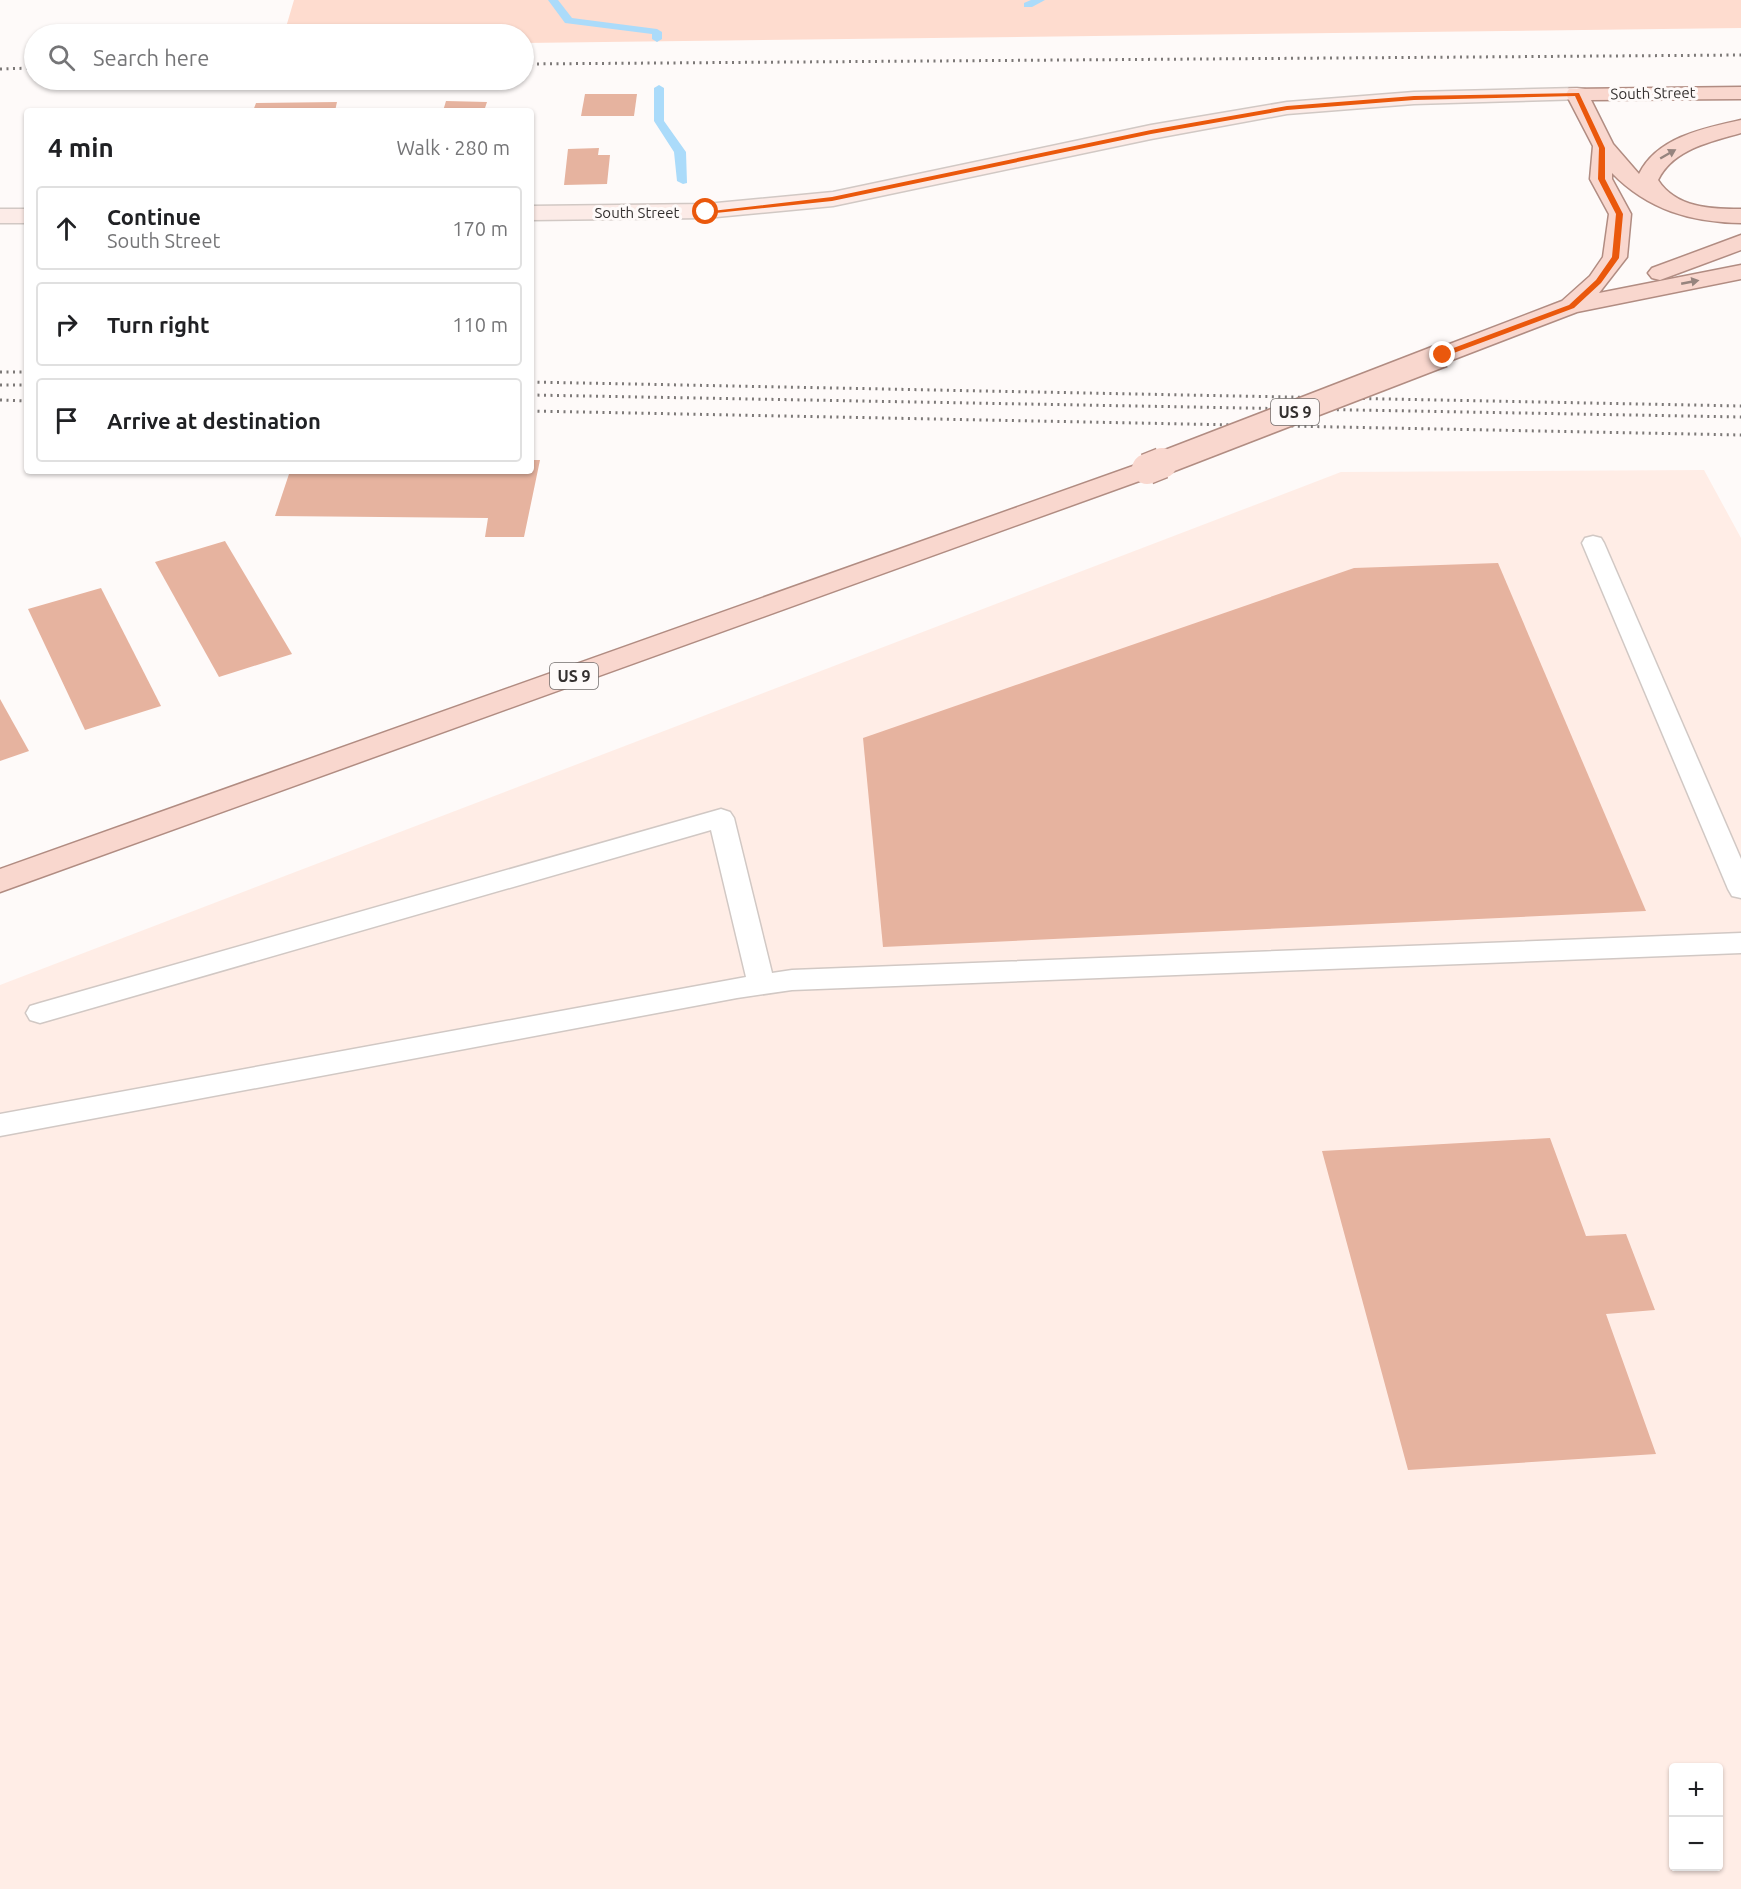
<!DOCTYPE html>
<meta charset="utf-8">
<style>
:root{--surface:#fff;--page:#f2f2f2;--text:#202124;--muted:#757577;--line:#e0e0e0}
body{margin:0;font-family:Ubuntu,sans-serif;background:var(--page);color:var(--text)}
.controls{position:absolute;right:18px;bottom:18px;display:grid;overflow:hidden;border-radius:6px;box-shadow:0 2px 4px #0004}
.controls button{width:54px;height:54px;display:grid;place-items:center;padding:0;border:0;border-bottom:2px solid var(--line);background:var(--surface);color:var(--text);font:30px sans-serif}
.stop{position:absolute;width:18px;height:18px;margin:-14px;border:4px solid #ea580c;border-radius:50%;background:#fff}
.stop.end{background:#ea580c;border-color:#fff;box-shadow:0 2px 6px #0008}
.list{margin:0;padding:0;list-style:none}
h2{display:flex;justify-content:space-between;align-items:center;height:78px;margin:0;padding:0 24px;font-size:26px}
h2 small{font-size:20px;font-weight:400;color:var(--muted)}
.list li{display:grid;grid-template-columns:39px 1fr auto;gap:18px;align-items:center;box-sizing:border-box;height:84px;margin:0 12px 12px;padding:0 12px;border:2px solid var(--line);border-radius:6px}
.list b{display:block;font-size:22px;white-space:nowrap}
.list p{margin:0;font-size:20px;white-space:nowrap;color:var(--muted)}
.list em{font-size:20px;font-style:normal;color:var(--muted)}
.icon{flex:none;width:33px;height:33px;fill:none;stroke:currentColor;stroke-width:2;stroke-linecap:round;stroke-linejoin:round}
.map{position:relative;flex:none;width:1741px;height:1889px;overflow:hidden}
.search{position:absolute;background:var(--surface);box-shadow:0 2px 4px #0004;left:24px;top:24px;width:510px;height:66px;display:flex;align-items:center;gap:15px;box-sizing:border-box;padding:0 21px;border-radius:33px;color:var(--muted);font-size:22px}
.panel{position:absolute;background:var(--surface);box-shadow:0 2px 4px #0004;left:24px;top:108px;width:510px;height:366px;border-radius:6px}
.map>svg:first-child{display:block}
</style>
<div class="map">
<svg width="1741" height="1889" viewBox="0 0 1741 1889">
<rect width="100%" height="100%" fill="#fefaf9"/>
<path fill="#ffede6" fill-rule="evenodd" d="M 1704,470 L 1741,538 L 1741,1889 L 0,1889 L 0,985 L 1341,472 ZM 1674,1768 L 1718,1768 L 1718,1866 L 1674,1866 Z"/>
<polygon fill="#fedccf" points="294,0 1741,0 1741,28 524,43 524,34 284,34"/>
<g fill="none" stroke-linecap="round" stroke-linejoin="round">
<g fill="#abdbfa" fill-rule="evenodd">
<polygon points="548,0 558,0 572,18 657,29 662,32 662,39 657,42 652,39 652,34 565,23"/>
<polygon points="1031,0 1045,0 1032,7 1024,7 1024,3"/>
<polygon points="659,85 664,88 664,121 686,152 687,183 683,184 677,181 674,152 654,121 654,88"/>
</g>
</g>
<g fill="#e6b39f">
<polygon points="585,94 637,94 634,116 581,116"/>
<polygon points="446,101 487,102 484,111 443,111"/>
<polygon points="337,102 335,111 253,111 256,103"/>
<polygon points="599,148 598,155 610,155 607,184 564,185 568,149"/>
<polygon points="531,460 540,460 524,537 485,537 488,518 275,516 290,471 531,471"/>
<polygon points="225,541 292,654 219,677 155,562"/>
<polygon points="1498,563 1646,911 883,947 863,738 1354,568"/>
<polygon points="101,588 161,706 85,730 28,609"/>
<polygon points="0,699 29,751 0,761"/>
<polygon points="1550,1138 1586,1236 1626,1234 1655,1310 1606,1314 1656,1454 1408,1470 1322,1151"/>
</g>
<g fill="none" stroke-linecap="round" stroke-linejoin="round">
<g stroke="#d1c8c4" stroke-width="3">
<g id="lane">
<polygon points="1593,536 1601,538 1604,543 1741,859 1741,898 1732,896 1728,889 1582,543 1585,538"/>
<polygon points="721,809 730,812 734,818 772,973 792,970 1741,933 1741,953 792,990 737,998 0,1136 0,1114 746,977 711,830 40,1023 30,1020 26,1013 30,1006 40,1003"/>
</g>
</g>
<g stroke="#d1c8c4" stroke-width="3">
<g id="secondary">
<polygon points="1577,88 1585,89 1588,94 1585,99 1414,104 1287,114 1151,139 833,206 706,218 531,220 531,206 706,204 833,192 1151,125 1287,102 1414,92"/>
<rect x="0" y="209" width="27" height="14"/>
</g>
</g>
<g stroke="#b18c82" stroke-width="3">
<g id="primary">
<path d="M 1741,87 L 1741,99 L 1591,100 L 1613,144 L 1639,174 C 1657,137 1705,128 1741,120 L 1741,133 C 1710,142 1673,149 1658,180 C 1676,208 1711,209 1741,209 L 1741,223 C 1691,222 1648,210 1612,173 L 1612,179 L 1631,214 L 1627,257 L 1599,293 L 1741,265 L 1741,279 L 1577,312 L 1452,360 L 1443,362 L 1434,360 L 1431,355 L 1434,350 L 1562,301 L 1590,276 L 1603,257 L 1609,214 L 1590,179 L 1593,146 L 1566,94 L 1569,89 Z"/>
<polygon points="1741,235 1741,250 1660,280 1652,278 1648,273 1652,268"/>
<polygon points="1147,461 1156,463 1160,469 1156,475 0,892 0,869"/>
</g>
</g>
<use href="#lane" fill="#fff" fill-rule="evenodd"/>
<use href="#secondary" fill="#fcebe7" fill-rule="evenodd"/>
<use href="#primary" fill="#f9d7ce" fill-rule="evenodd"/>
<g stroke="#7c7877" stroke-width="3" stroke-dasharray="2 4.5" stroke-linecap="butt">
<polyline points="524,64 1741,55"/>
<polyline points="0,69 34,68"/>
<polyline points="0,372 27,372"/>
<polyline points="531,382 1741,406"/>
<polyline points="0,385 27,385"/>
<polyline points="531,395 1741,417"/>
<polyline points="0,400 27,401"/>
<polyline points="531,411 1741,435"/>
</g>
<g stroke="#b18c82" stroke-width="26" stroke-linecap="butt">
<polyline id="primary-bridge-far1" points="1158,465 1443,355"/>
</g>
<g stroke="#b18c82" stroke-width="33" stroke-linecap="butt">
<polyline id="primary-bridge" points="1147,469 1162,463"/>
</g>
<use href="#primary-bridge-far1" stroke="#f9d7ce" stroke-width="23"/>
<use href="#primary-bridge" stroke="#f9d7ce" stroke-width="30"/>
</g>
<defs><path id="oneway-solid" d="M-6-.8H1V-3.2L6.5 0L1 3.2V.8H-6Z" transform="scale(1.5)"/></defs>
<g fill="#96847e">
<use href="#oneway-solid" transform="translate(1668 154) rotate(-30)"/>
<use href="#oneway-solid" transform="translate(1690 282) rotate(-11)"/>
</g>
<polygon fill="#ea580c" points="1579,93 1605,148 1605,179 1623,214 1619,258 1601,283 1574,308 1443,357 1440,353 1569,305 1596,280 1612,257 1616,214 1598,179 1599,148 1575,96 1414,100 1287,110 1151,134 832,201 706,214 703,212 832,197 1151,130 1287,106 1414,96"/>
<g text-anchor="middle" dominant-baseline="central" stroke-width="6" stroke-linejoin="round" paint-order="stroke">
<g font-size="15" fill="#34302f" stroke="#fefaf9">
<text transform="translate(1653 93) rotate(-1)">South Street</text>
<text x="637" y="212">South Street</text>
</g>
<g fill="#fefaf9" stroke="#716d6c" stroke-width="1.5">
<rect x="1271" y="399" width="48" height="26" rx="4.5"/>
<rect x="550" y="663" width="48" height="26" rx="4.5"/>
</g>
<g font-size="16" font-weight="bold" fill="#34302f">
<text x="1295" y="412">US 9</text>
<text x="574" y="676">US 9</text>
</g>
</g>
</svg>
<div class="controls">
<button>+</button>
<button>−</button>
</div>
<div class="stop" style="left:706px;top:212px"></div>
<div class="stop end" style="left:1443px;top:355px"></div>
<div class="search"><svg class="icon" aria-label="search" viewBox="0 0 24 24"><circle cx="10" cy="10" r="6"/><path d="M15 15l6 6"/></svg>Search here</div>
<section class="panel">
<h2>4 min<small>Walk · 280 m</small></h2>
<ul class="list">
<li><svg class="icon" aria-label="ahead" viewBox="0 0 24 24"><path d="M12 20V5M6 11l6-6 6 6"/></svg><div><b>Continue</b><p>South Street</p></div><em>170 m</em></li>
<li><svg class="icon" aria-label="right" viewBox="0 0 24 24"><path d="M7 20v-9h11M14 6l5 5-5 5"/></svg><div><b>Turn right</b></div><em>110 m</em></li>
<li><svg class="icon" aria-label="arrive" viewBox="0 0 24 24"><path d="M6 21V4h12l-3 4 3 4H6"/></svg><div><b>Arrive at destination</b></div></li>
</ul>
</section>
</div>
